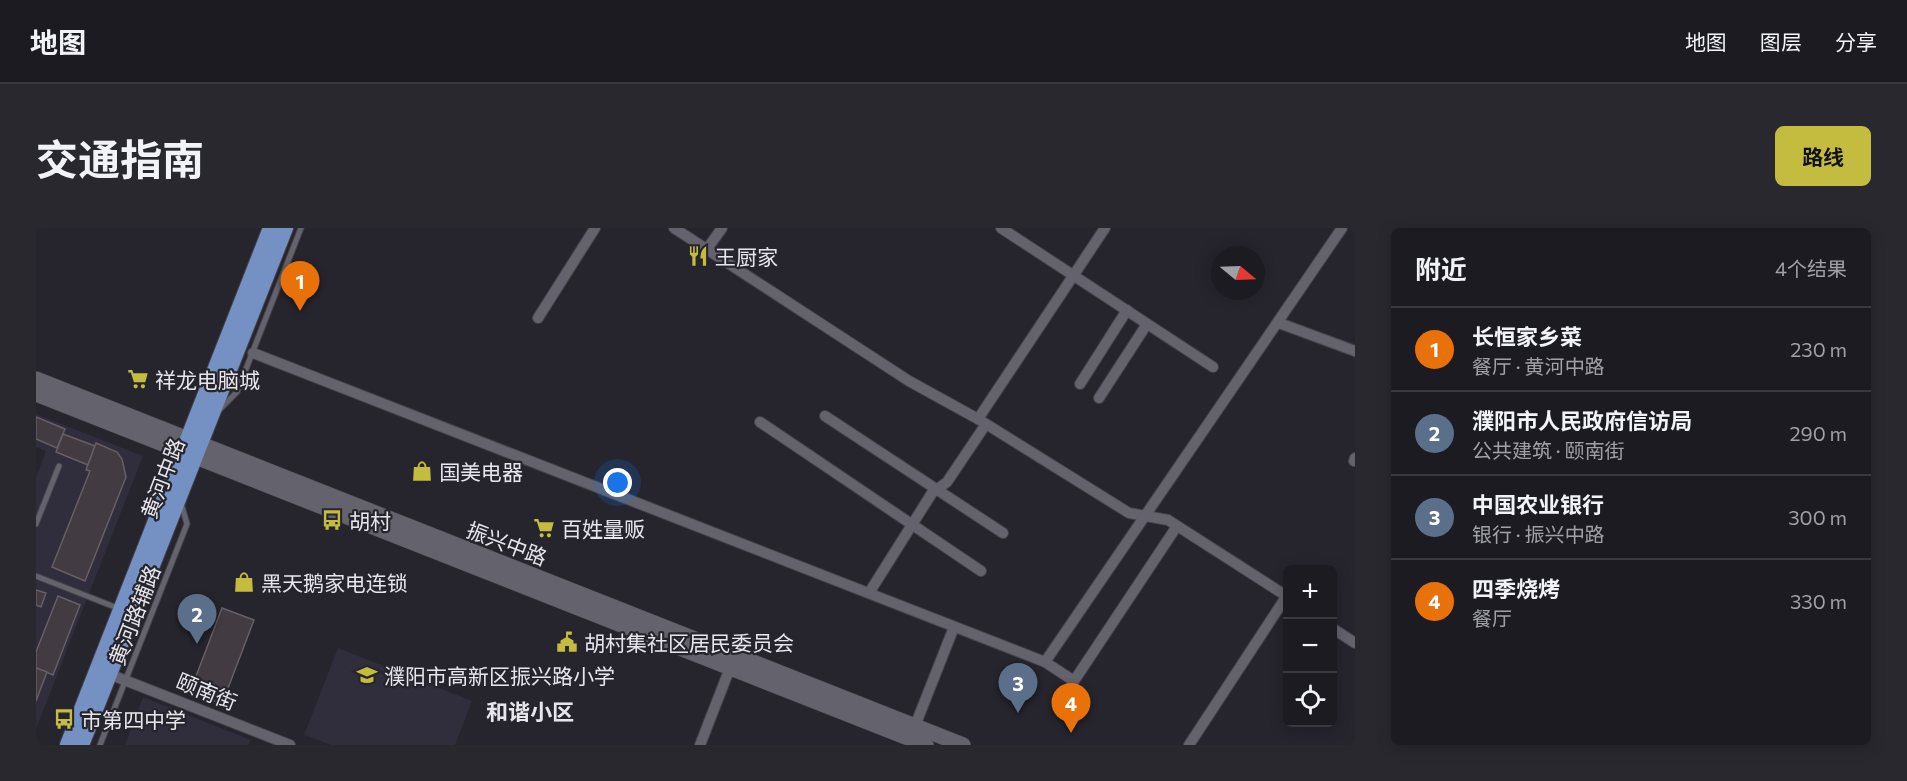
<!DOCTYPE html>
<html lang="zh">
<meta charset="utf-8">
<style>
:root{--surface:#1c1b22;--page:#29282f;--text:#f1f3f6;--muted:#a0a1a5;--line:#3a3940;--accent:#c4bc3e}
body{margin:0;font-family:Commissioner,"Noto Sans SC",sans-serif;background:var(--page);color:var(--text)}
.controls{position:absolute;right:18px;bottom:18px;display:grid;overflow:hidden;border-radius:9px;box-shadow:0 3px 15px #0003}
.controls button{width:54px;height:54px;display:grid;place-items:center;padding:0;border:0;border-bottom:2px solid var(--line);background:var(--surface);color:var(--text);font:30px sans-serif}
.compass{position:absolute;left:1175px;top:18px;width:54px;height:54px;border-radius:50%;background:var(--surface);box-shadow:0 3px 15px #0003;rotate:109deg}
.you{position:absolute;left:582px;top:255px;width:21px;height:21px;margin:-15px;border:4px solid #fff;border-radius:50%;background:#1a73e8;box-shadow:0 0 0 9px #1a73e833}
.badge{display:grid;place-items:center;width:39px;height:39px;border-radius:50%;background:var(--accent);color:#fff;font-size:20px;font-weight:700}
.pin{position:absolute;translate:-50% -50px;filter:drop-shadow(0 2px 3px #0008)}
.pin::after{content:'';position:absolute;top:32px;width:21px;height:18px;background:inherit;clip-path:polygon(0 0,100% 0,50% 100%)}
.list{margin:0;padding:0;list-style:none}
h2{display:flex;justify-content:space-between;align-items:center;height:78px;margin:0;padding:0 24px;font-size:26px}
h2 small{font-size:20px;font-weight:400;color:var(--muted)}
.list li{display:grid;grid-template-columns:39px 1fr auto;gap:18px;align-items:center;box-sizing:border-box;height:84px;padding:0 24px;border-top:2px solid var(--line)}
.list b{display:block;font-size:22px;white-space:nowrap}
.list p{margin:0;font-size:20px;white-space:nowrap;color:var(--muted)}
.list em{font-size:20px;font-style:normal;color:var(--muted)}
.icon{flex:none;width:33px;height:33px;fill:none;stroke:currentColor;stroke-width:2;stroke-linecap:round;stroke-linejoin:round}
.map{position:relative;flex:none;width:1319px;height:517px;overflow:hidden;border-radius:9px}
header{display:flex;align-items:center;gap:36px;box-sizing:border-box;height:84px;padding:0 30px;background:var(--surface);border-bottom:2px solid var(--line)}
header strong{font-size:28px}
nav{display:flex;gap:33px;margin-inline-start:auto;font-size:21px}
.intro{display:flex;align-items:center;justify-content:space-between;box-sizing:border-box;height:144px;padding:0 36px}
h1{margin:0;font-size:42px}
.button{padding:15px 27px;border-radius:9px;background:var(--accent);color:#111;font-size:21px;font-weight:700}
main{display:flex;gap:36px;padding:0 36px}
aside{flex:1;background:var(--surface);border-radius:9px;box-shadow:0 3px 15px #0003}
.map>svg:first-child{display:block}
</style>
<header>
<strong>地图</strong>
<nav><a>地图</a><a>图层</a><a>分享</a></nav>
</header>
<div class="intro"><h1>交通指南</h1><a class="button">路线</a></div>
<main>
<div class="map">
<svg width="1319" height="517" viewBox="0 0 1319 517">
<rect width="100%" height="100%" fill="#26242d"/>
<g fill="#302d3c">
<polygon points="0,186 107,228 0,501 0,249 10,223 0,219"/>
<polygon points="302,420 436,473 419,517 295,517 268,507"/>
<polygon points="107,469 215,512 212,517 89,517"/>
</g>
<g fill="#433b42" stroke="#675e66" stroke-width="1.5">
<polygon points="0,189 29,201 21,220 0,211"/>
<polygon points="27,206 59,218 52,237 20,224"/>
<polygon points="60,215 81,224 86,231 90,249 49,353 16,339 54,243 50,242"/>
<polygon points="0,362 10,365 5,379 0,377"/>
<polygon points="22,368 44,377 17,447 0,440 0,424"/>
<polygon points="186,380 218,392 186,476 154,464"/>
<polygon points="0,440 11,444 0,473"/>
</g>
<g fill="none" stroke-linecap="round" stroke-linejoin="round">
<g stroke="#434149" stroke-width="7">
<g id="lane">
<polyline points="184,181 201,164 265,0"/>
<polyline points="0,296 23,238"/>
<polyline points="0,348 84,381"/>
<polyline points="64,517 151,296 145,275"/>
</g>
</g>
<g stroke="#434149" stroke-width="12">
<g id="street">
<polyline points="638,0 873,153 942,191 1093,285 1132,292 1252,369"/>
<polyline points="965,0 1177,139"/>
<polyline points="671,21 686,0"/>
<polyline points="502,90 559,0"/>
<polyline points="1243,95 1319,123"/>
<polyline points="217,125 1009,434 1038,453 1141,298"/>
<polyline points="1044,156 1091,82"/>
<polyline points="1063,170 1111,96"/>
<polyline points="789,188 967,305"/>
<polyline points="942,191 1069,0"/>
<polyline points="724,194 945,343"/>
<polyline points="1318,233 1319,230"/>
<polyline points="833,365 896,265 911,254 950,196"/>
<polyline points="1296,400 1319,415"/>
<polyline points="1009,434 1306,0"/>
<polyline points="73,446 254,517"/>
<polyline points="879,498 918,399"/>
<polyline points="664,517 694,440"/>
<polyline points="1153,517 1250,369"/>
</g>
</g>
<g stroke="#434149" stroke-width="16">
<g id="secondary">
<polyline points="0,151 927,517"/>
<polyline points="0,166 890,517"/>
</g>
</g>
<g stroke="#434149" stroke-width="18">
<g id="primary">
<polyline points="32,517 235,0"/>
<polyline points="45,517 249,0"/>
</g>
</g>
<use href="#lane" stroke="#64626c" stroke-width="5"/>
<use href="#street" stroke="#64626c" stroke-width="10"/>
<use href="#secondary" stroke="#64626c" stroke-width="15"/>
<use href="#primary" stroke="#7590c3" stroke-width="16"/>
</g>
<defs>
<g id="restaurant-bare" transform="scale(1.62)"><path d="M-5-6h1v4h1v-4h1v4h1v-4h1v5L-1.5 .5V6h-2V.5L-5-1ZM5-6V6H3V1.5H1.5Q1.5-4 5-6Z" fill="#c4bc3e" stroke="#26242d" stroke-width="2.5" paint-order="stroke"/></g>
<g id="supermarket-bare" transform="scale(1.62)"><path d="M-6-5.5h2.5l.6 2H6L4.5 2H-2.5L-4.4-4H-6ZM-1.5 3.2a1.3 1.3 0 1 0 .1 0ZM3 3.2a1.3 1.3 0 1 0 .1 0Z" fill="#c4bc3e" stroke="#26242d" stroke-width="2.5" paint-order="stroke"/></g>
<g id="shop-bare" transform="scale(1.62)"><path d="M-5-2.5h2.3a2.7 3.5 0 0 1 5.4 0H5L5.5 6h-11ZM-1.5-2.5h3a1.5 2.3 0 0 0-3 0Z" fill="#c4bc3e" stroke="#26242d" stroke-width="2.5" paint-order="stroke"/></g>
<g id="bus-bare" transform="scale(1.62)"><path d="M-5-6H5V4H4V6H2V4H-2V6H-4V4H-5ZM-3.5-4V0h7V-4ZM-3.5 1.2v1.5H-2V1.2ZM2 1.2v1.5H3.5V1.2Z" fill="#c4bc3e" stroke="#26242d" stroke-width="2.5" paint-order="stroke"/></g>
<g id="civic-bare" transform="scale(1.62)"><path d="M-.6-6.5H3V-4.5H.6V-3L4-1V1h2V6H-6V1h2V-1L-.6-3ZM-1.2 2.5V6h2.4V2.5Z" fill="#c4bc3e" stroke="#26242d" stroke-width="2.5" paint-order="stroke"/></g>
<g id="school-bare" transform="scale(1.62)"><path d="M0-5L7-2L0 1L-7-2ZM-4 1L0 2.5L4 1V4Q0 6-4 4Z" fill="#c4bc3e" stroke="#26242d" stroke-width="2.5" paint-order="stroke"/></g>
</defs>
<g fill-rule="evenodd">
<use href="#restaurant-bare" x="662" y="28"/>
<use href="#supermarket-bare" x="102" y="151"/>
<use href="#shop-bare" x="386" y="243"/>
<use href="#bus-bare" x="296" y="292"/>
<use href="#supermarket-bare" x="508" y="300"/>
<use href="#shop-bare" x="208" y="354"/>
<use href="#civic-bare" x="531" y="414"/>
<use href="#school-bare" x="331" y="447"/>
<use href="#bus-bare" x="28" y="491"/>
</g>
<g text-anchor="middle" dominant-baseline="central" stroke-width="4.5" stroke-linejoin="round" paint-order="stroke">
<g font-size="21" fill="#e7e5ec" stroke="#26242d" text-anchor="start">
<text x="679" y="28">王厨家</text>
<text x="119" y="151">祥龙电脑城</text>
<text x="403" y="243">国美电器</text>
<text x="313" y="292">胡村</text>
<text x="525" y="300">百姓量贩</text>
<text x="225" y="354">黑天鹅家电连锁</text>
<text x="548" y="414">胡村集社区居民委员会</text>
<text x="348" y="447">濮阳市高新区振兴路小学</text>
<text x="45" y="491">市第四中学</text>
</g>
<g font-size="21" fill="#e7e5ec" stroke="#26242d">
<text transform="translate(126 250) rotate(-69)">黄河中路</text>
<text transform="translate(471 315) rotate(21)">振兴中路</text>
<text transform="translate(98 387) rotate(-69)">黄河路辅路</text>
<text transform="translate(171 463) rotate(22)">颐南街</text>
</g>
<g font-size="22" font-weight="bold" fill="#e7e5ec" stroke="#26242d">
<text x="494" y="483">和谐小区</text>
</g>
</g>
</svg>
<div class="controls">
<button>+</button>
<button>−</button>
<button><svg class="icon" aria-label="locate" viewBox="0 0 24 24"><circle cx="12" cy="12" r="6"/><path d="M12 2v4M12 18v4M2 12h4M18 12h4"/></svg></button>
</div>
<svg class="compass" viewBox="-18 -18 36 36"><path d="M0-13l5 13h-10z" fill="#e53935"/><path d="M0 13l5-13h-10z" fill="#a0a1a5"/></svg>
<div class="you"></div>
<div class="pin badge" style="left:264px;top:83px;background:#e8710a">1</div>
<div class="pin badge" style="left:161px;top:416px;background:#5c6f8a">2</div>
<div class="pin badge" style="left:982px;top:485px;background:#5c6f8a">3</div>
<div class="pin badge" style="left:1035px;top:505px;background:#e8710a">4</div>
</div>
<aside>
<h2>附近<small>4个结果</small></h2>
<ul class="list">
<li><span class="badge" style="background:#e8710a">1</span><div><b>长恒家乡菜</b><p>餐厅 · 黄河中路</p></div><em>230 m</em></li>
<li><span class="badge" style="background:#5c6f8a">2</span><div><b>濮阳市人民政府信访局</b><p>公共建筑 · 颐南街</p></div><em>290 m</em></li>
<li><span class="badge" style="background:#5c6f8a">3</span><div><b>中国农业银行</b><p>银行 · 振兴中路</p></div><em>300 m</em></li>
<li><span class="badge" style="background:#e8710a">4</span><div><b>四季烧烤</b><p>餐厅</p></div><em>330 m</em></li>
</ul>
</aside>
</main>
